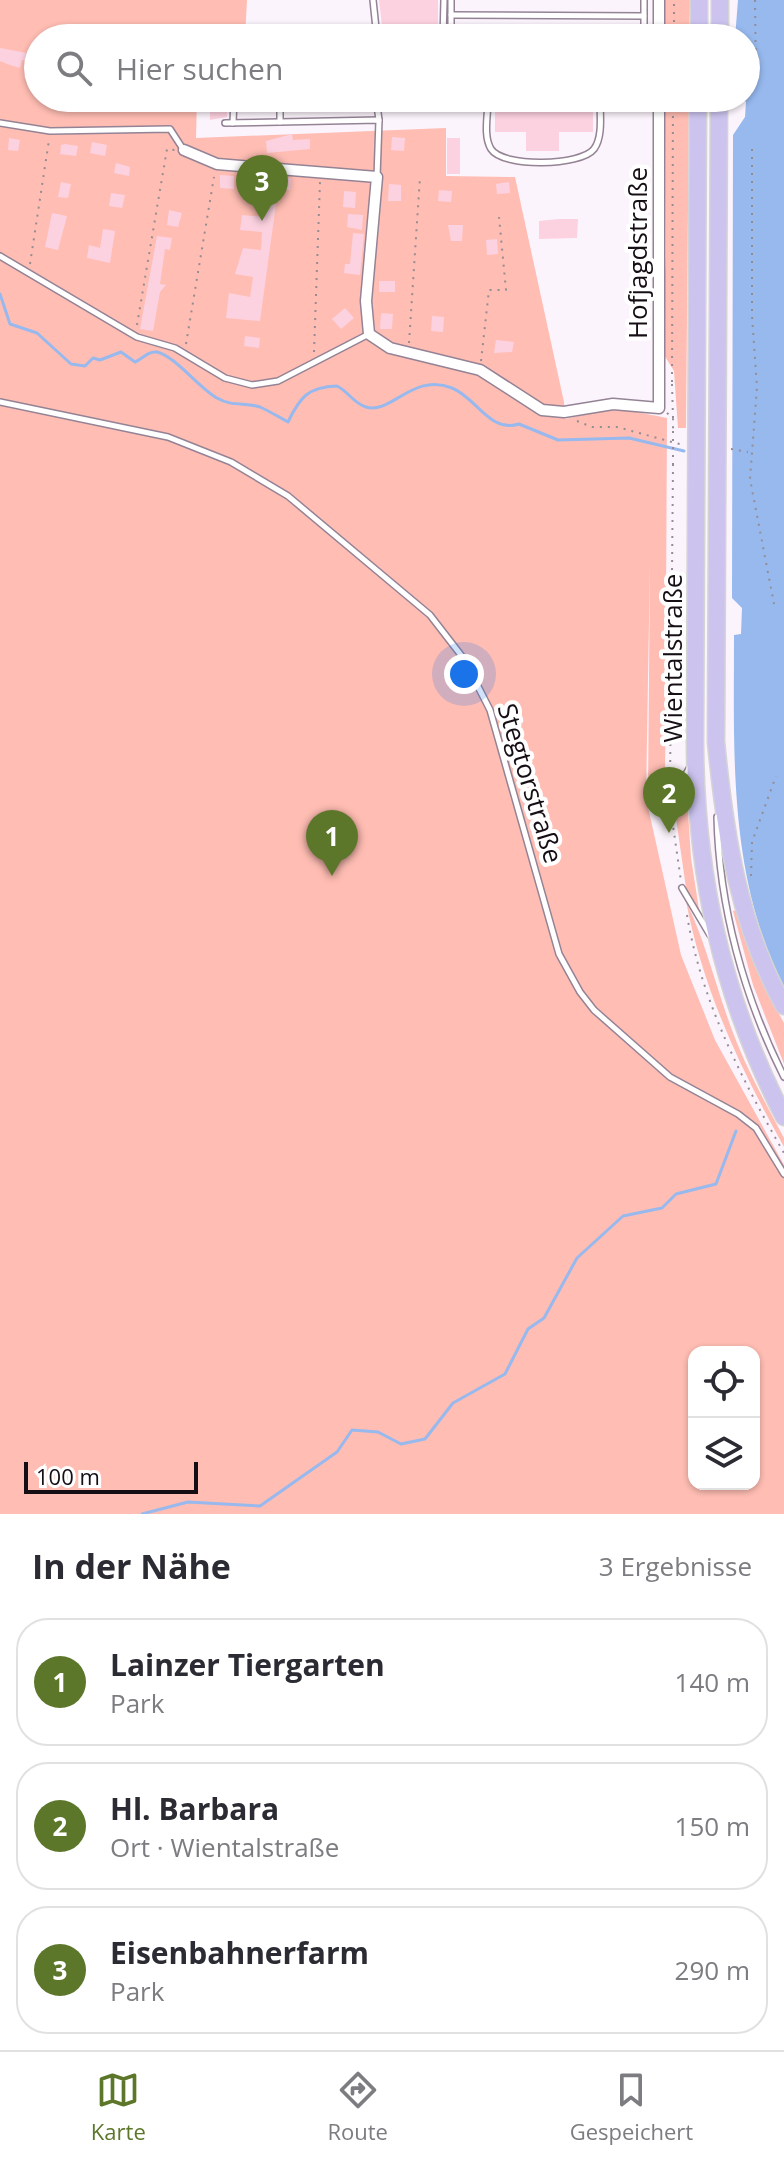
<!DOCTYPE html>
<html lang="de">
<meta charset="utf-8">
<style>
:root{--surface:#fff;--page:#f2f2f3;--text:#2b2b33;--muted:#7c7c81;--line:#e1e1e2;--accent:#5d772a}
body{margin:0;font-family:"Open Sans",sans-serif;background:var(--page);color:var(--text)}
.controls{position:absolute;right:24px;bottom:24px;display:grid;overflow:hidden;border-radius:16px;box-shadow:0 2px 6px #0004}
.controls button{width:72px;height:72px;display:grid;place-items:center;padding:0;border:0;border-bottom:2px solid var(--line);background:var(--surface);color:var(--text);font:40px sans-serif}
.scale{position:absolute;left:24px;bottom:20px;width:174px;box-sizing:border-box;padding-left:8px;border:4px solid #150e15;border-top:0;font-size:22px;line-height:28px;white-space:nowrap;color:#150e15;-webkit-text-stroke:6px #fff;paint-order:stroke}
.you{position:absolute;left:464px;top:674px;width:28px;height:28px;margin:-20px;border:6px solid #fff;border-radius:50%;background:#1a73e8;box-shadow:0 0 0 12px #1a73e833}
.badge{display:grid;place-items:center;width:52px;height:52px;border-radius:50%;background:var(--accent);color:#fff;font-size:26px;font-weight:700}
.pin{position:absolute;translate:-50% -66px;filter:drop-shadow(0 2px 4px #0008)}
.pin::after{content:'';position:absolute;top:42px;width:28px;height:24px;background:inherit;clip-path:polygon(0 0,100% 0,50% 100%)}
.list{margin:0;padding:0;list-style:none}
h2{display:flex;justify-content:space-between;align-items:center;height:104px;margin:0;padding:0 32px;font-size:34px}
h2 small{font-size:26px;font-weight:400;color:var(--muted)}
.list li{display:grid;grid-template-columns:52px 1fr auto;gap:24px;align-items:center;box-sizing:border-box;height:128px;margin:0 16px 16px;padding:0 16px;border:2px solid var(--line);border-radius:32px}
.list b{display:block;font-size:30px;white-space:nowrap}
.list p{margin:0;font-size:26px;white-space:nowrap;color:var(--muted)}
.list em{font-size:26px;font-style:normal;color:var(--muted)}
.icon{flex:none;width:44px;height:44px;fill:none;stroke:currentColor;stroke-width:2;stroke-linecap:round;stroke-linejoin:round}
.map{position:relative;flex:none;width:784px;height:1514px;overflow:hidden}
.search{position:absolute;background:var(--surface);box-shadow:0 2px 6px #0004;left:24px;right:24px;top:24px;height:88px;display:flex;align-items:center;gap:20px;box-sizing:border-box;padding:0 28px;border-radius:44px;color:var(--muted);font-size:30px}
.sheet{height:536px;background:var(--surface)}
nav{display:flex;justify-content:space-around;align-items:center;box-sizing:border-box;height:112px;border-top:2px solid var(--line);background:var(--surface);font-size:22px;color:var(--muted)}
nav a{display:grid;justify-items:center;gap:4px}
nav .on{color:var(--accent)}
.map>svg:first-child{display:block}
</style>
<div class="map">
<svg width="784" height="1514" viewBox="0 0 784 1514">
<rect width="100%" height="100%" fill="#fcf4fc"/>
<g fill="#ffbdb3" fill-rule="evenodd">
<path d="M 0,0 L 247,0 L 245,38 L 38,38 L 38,98 L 197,98 L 196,138 L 446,128 L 446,176 L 515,177 L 564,402 L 565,419 L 616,408 L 667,418 L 665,794 L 648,793 L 650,562 L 646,798 L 681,955 L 715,1040 L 784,1165 L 784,1514 L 0,1514 ZM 694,1352 L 754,1352 L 754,1484 L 694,1484 Z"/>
<polygon points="665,0 690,0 689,38 665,38"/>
<polygon points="665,98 689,98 686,428 678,428 674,371 661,350 666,255"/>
<polygon points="686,781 691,858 700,916 686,888 674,804"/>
<path d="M 686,901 C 704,939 714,979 728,1019 C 742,1060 763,1099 784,1138 L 784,1147 C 740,1068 703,990 686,901 Z"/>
<polygon points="736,910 762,982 784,1023 784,1064 753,985 733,911"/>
</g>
<path fill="#97b9ee" d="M 738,0 L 784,0 L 784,987 C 728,876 734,755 734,635 L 741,634 L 742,608 L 732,598 L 733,135 L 745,117 L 746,102 L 742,98 L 746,98 L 746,38 L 735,38 Z"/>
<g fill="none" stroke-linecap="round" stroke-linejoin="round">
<g stroke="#97b9ee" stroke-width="3">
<path d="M 0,294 L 10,324 L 37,333 L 71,364 L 85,366 L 93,358 L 100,360 L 121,352 L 135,362 C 143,359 147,351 157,352 C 175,356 199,388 217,398 C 232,407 246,402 260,407 C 269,411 279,417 288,422 C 300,397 308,387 337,386 C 349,392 353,403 366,407 C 391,415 413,372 452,388 C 477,398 489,433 519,424 L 558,440 L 629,438 L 684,451"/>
<polyline points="142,1514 188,1502 260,1506 337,1452 352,1430 378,1432 401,1444 425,1439 453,1403 505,1374 528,1329 544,1318 577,1258 623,1216 662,1208 676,1194 716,1184 736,1131"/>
</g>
</g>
<g fill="#fdd2e0">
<polygon points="379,0 438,0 438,27 428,27 428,31 382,26"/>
<polygon points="0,48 38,55 38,62 22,60 20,68 10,65 0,61"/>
<polygon points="210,98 228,98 227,117 210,120"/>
<polygon points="495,107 593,107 593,132 559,132 559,151 526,151 526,132 495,132"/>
<polygon points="292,134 293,140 310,139 310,149 267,153 266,141"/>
<polygon points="392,137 405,138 404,151 391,150"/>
<polygon points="9,138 20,140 18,151 8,150"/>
<rect x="447" y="138" width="13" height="36"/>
<polygon points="92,142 107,145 105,156 90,153"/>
<polygon points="65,144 78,146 76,156 60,154 61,145"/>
<polygon points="116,163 130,167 129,176 114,173"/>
<polygon points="220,175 234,176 234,189 220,188"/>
<polygon points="263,176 291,178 290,190 278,189 260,321 226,318 229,293 250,297 253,277 235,274 243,248 261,250 262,232 240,230 242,215 265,217 268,188 262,188"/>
<polygon points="61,182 71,184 68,198 58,197"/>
<polygon points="509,182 510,193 497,194 496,184"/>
<polygon points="389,184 401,185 401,201 388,201"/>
<polygon points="439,190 452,191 451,202 438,201"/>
<polygon points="344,191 356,192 355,208 343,207"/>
<polygon points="111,193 125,195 122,208 109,206"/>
<polygon points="169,210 182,213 178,227 167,225"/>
<polygon points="52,213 67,216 58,250 45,247"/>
<polygon points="348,214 363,215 362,230 347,227"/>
<polygon points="558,219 578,219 577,238 539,239 539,221"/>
<polygon points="448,225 463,225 462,241 451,241"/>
<polygon points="103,229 115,231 110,263 87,258 89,245 100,248"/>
<polygon points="353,233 364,234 360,275 344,273 345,264 350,264"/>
<polygon points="157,236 172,238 170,250 165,249 160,284 166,285 160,292 153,331 140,329"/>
<polygon points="497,239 498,254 487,255 486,240"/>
<rect x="379" y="281" width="16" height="11"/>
<polygon points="345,308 354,318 341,329 332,319"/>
<polygon points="381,313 393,314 392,329 380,329"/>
<polygon points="432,316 444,317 443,332 431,331"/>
<polygon points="245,336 260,338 259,348 244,346"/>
<polygon points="496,340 514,342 512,352 494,353"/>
</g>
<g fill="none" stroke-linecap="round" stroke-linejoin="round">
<g stroke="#948395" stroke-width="8">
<g id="service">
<polyline points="373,0 377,38"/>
<polyline points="451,15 644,16"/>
<polyline points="377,37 407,38"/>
<polyline points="443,38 444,0"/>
<polyline points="451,38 451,0"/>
<polyline points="644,38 644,0"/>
<polyline points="280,98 280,122"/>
<polyline points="376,98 379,120"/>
<path d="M 600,101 C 600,115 603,137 594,149 C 581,166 503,168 491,149 C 483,136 488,115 488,100 L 495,100 L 643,101 L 643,98"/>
<polyline points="0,123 50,131 170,129 183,149"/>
<polyline points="225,123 379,120 377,177"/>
<polyline points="233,123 234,98"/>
<polyline points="0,256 137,337 175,348 225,378 252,385 278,381 369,334"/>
<polyline points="0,402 168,437 231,462 288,496 430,615 464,659 490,710 559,954 580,992 594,1010 670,1077 738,1114 756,1128 784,1174"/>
<polyline points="670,803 690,767"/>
<path d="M 717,817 C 719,907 744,997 784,1077"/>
<polyline points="682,888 710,935"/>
</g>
</g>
<g stroke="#948395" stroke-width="13">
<g id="minor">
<polyline points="659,38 659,0"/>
<polyline points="184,150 217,164 377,177 366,301 369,334 390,348 480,370 542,410 564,412 613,404 659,408 659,98"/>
</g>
</g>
<g stroke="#d5d4d5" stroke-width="19">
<g id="primary">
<polyline points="699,38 699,0"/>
<polyline points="720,38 720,0"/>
<path d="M 698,98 L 695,739 C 695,874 722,997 784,1117"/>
<path d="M 719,98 L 716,742 C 725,834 738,923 784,1006"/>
</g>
</g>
<g stroke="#948d94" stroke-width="2" stroke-dasharray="2 6" stroke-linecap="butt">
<polyline points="755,0 756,76"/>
<polyline points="674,38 674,0"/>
<polyline points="320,98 320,112"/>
<polyline points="752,149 752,316 757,387 750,479 774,604"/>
<polyline points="30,264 49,140"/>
<polyline points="137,325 167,149 175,150"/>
<polyline points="409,343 420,177"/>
<polyline points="186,344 214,177"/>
<polyline points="314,352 320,182"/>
<polyline points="481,361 489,290 506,290 499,217"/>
<polyline points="672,382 673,98"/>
<polyline points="672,384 673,418"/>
<polyline points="667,413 673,418 673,430"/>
<polyline points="577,421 592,427 617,427 683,445"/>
<polyline points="731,449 748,452"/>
<polyline points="670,786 673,465"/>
<polyline points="671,812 681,881"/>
<polyline points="751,876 752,842 776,776"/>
<path d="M 687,915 C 701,1000 741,1078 784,1153"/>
</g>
<use href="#service" stroke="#fff" stroke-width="5"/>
<use href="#minor" stroke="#fff" stroke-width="10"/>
<use href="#primary" stroke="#ccc4ef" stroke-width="16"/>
<polyline stroke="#948d94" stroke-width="2" stroke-dasharray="2 6" stroke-linecap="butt" points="673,465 673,430"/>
</g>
<g text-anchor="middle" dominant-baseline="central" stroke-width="8" stroke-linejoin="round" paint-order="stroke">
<g font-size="26" fill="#150e15" stroke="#fff">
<text transform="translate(637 253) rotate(-90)">Hofjagdstraße</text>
<text transform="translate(672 658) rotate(-90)">Wientalstraße</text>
<text transform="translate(531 783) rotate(73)">Stegtorstraße</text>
</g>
</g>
</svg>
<div class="controls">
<button><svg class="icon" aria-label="locate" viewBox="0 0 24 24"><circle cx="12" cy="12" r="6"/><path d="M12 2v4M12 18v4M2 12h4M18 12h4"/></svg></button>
<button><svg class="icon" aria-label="layers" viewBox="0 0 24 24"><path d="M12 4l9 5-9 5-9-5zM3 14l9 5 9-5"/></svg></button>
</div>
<div class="scale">100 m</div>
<div class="you"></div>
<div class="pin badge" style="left:332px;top:876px">1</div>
<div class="pin badge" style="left:669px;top:833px">2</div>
<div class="pin badge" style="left:262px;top:221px">3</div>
<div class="search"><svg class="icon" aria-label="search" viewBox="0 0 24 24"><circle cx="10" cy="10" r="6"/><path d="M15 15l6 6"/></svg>Hier suchen</div>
</div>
<section class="sheet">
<h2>In der Nähe<small>3 Ergebnisse</small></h2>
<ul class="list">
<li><span class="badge">1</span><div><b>Lainzer Tiergarten</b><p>Park</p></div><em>140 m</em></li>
<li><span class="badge">2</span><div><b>Hl. Barbara</b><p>Ort · Wientalstraße</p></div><em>150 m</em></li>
<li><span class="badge">3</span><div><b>Eisenbahnerfarm</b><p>Park</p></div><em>290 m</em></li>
</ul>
</section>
<nav>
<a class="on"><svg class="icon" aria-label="map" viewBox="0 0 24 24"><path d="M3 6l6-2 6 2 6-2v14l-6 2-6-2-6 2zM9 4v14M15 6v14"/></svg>Karte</a>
<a><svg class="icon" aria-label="directions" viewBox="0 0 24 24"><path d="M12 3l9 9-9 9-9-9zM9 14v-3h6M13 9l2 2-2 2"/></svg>Route</a>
<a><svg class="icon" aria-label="saved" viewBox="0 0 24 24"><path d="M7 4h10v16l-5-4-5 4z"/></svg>Gespeichert</a>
</nav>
